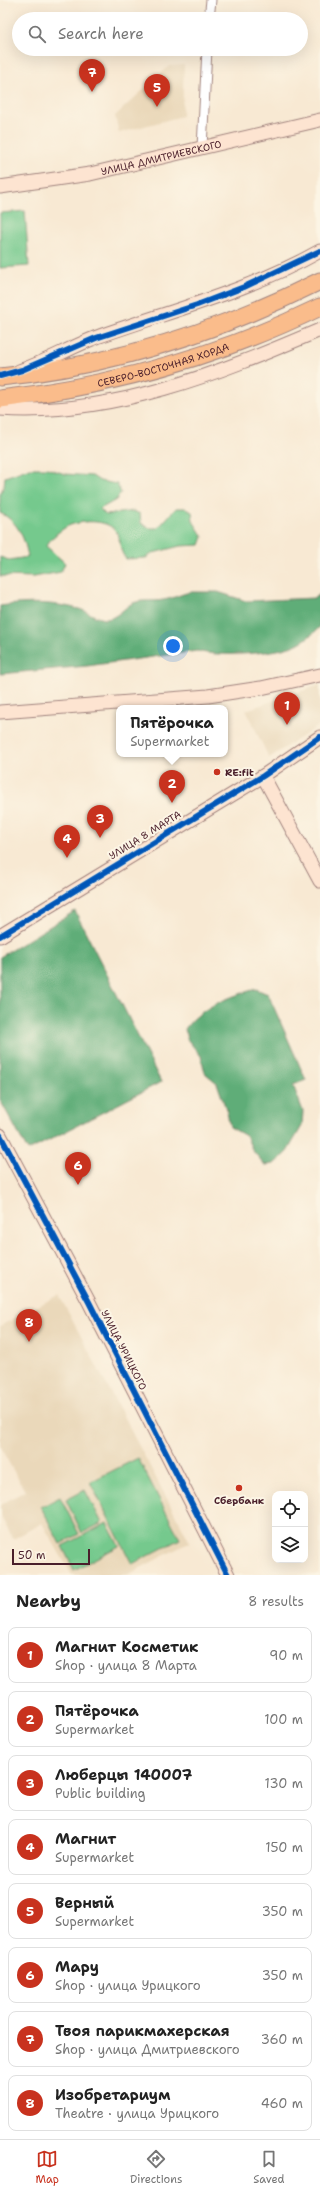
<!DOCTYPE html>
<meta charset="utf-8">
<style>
:root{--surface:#fff;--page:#f2f2f2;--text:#222;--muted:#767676;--line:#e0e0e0;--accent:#c8321e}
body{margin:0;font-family:"Shantell Sans",sans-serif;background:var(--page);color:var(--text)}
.controls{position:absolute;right:12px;bottom:12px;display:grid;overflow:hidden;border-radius:8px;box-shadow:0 4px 16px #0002}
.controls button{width:36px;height:36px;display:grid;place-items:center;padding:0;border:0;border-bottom:1px solid var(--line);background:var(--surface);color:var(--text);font:20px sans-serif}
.scale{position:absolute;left:12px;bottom:10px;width:78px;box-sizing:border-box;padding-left:4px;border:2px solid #4a1f2b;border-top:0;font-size:11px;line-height:14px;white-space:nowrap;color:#4a1f2b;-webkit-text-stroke:3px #fcf5e5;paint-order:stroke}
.you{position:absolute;left:173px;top:646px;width:14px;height:14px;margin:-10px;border:3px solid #fff;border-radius:50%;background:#1a73e8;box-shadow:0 0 0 6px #1a73e833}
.badge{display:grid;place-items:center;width:26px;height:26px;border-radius:50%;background:var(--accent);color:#fff;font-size:13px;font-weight:700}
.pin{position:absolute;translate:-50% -33px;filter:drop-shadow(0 1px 2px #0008)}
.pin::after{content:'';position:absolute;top:21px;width:14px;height:12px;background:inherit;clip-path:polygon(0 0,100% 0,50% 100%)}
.popup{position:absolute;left:116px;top:705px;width:112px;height:52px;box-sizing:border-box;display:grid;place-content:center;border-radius:8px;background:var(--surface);filter:drop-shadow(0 1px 3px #0005);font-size:13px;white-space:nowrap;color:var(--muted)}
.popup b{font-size:15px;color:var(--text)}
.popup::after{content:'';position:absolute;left:50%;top:100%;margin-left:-8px;border:8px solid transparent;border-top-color:var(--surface)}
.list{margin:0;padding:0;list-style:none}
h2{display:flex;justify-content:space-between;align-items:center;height:52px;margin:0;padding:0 16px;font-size:17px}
h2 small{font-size:13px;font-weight:400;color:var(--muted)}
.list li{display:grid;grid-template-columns:26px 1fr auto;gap:12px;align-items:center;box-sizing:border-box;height:56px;margin:0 8px 8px;padding:0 8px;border:1px solid var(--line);border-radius:8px}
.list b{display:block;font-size:15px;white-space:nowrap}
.list p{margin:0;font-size:13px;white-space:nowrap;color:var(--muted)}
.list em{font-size:13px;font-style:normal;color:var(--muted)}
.icon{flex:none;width:22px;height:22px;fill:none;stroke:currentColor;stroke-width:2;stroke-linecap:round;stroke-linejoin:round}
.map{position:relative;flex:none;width:320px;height:1575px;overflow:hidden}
.search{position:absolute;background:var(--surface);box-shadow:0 4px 16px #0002;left:12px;right:12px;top:12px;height:44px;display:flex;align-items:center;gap:10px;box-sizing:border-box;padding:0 14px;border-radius:22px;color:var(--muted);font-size:15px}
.sheet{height:564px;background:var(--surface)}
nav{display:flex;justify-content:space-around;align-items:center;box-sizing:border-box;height:56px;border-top:1px solid var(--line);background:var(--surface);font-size:11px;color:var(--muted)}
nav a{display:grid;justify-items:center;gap:2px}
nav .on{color:var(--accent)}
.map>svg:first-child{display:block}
</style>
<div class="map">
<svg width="320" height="1575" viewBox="0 0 320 1575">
<rect width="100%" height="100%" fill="#fcf5e5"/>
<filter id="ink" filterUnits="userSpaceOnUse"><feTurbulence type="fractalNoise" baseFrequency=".025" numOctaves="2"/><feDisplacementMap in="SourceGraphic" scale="8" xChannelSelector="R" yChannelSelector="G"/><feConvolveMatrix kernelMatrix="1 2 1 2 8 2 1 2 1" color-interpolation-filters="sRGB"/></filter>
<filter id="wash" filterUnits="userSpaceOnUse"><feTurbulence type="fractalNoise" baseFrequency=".012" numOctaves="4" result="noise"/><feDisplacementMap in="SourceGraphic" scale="16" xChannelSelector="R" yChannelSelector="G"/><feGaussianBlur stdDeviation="0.9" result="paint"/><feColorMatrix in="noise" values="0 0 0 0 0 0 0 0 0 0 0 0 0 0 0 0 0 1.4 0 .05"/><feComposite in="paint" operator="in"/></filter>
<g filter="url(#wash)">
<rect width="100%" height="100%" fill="#f8e9d3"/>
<g fill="#ead8ba">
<polygon points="184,65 182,116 119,133 115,116 169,66"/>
<polygon points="320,685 320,725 269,758 246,710"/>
<polygon points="59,1295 190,1542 127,1575 72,1575 42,1523 13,1539 0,1515 0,1505 25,1491 0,1447 0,1326"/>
</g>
<g fill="#74c98d" stroke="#5f745c">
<polygon points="25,211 29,266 0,268 0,213"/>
<path d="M 30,468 L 47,468 L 65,474 L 92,476 L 100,481 L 117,484 L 121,493 L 116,500 L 100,509 L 106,515 L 133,511 L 140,514 L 141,523 L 149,528 L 158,528 L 176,508 L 185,508 L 192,512 L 193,521 L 203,537 L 200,545 L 180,546 L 153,553 L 146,558 L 126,559 C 118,549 122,543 117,533 C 109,518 79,520 66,527 C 58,532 51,538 46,546 L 65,563 L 61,572 L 34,577 L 0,576 L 0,557 L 9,560 L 28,557 C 25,539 18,521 0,513 L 0,494 L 4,486 L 5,477 Z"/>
<polygon points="138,1458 180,1539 132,1564 90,1482"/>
<polygon points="85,1490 102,1523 82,1533 66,1500"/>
<polygon points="60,1497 79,1534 60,1544 41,1507"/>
<polygon points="107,1523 119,1546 74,1570 62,1546"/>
</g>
<g fill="#5fad78" stroke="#546652">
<path d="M 190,592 L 218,592 L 246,601 L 315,598 L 320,594 L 320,627 C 311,636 299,645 286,648 C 266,654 216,657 197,651 L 87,666 L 0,674 L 0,606 C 27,602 52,602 79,609 C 87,611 96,618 104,619 C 116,620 124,607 133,603 C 144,599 153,602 163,600 C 172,599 181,594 190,592 Z"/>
<polygon points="75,911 161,1082 28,1151 0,1100 0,957"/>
<path d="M 256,989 L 268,994 L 306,1080 L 293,1085 L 303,1111 L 302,1126 L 287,1152 L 274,1164 L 265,1165 L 253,1151 L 246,1136 L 230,1127 L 227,1112 L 217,1083 L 205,1073 L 201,1056 L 187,1039 L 185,1029 C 200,1007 231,996 256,989 Z"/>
</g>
</g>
<g filter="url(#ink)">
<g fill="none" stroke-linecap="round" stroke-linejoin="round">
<g stroke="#a1847f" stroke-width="11">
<g id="street">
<polyline points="209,19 211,0"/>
<polyline points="202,148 207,49"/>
</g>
</g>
<g stroke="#a1847f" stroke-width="15">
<g id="secondary">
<path id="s1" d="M 0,187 L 90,174 L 320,120"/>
<path d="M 19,371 C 46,362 71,347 97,337 C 173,310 249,291 320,251"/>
<path d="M 0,409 C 112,417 219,373 320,330"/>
<polyline points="0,712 208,696 261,688 320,675"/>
<polyline points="263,776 320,881"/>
<polyline points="0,936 263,776 320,737"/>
<polyline points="0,1135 89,1302 228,1575"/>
</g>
</g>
<g stroke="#a1847f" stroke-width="19">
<g id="highway">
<path d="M 0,377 C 112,366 220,331 320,281"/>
<path id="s2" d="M 0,399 C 112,386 219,356 320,307"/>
</g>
</g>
<use href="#street" stroke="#fff" stroke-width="9"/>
<use href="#secondary" stroke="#fde4d1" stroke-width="13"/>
<use href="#highway" stroke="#fabc8b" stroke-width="17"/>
<g stroke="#fcf5e5" stroke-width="8">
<g id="cycleway">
<polyline points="0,376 22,370 96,338 197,305 244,287 320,251"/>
<polyline points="0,936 263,776 320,737"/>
<polyline points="0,1135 89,1302 228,1575"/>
</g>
</g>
<use href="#cycleway" stroke="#0057b8" stroke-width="6"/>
</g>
</g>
<g fill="#c8321e" stroke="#fcf5e5" stroke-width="1.5">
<circle cx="217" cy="772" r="4"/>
<circle cx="239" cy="1488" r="4"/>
</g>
<g text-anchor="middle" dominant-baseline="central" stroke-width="4" stroke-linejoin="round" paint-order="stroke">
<g font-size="10" fill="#4a1f2b" stroke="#fcf5e5">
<text stroke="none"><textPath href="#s1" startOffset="164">УЛИЦА ДМИТРИЕВСКОГО</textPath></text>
<text stroke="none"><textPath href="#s2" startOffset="167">СЕВЕРО-ВОСТОЧНАЯ ХОРДА</textPath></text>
<text transform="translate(145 835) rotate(-32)">УЛИЦА 8 МАРТА</text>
<text transform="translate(124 1350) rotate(63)">УЛИЦА УРИЦКОГО</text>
</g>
<g font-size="10" font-weight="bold" fill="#4a1f2b" stroke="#fcf5e5" text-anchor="start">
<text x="225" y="772">RE:fit</text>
<text x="239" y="1500" text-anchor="middle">Сбербанк</text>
</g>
</g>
</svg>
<div class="controls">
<button><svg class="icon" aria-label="locate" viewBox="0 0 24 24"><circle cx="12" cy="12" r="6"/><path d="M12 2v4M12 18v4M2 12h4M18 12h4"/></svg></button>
<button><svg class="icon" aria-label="layers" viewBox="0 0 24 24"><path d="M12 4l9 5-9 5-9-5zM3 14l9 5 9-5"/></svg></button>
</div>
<div class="scale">50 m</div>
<div class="you"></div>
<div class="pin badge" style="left:287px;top:725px">1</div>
<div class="pin badge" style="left:172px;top:803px">2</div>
<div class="popup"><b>Пятёрочка</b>Supermarket</div>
<div class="pin badge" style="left:100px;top:838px">3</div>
<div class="pin badge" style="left:67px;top:858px">4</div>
<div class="pin badge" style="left:157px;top:107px">5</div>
<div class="pin badge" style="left:78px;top:1185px">6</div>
<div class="pin badge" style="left:92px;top:92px">7</div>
<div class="pin badge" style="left:29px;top:1342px">8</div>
<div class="search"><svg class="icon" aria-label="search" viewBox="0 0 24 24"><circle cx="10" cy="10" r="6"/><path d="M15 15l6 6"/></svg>Search here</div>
</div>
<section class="sheet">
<h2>Nearby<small>8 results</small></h2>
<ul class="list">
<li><span class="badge">1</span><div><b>Магнит Косметик</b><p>Shop · улица 8 Марта</p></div><em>90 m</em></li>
<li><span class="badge">2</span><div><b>Пятёрочка</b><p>Supermarket</p></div><em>100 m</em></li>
<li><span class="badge">3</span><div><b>Люберцы 140007</b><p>Public building</p></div><em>130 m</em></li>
<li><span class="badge">4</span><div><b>Магнит</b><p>Supermarket</p></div><em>150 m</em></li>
<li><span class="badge">5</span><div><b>Верный</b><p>Supermarket</p></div><em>350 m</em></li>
<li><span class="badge">6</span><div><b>Мару</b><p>Shop · улица Урицкого</p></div><em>350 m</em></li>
<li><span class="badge">7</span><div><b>Твоя парикмахерская</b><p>Shop · улица Дмитриевского</p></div><em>360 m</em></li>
<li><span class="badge">8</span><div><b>Изобретариум</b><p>Theatre · улица Урицкого</p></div><em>460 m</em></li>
</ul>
</section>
<nav>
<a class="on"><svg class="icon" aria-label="map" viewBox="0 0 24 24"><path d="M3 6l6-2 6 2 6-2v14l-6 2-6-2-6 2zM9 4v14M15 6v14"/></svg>Map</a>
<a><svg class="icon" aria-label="directions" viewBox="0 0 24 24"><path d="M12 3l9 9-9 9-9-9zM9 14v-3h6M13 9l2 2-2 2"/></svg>Directions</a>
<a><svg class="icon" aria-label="saved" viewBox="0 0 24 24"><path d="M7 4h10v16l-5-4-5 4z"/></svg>Saved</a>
</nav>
